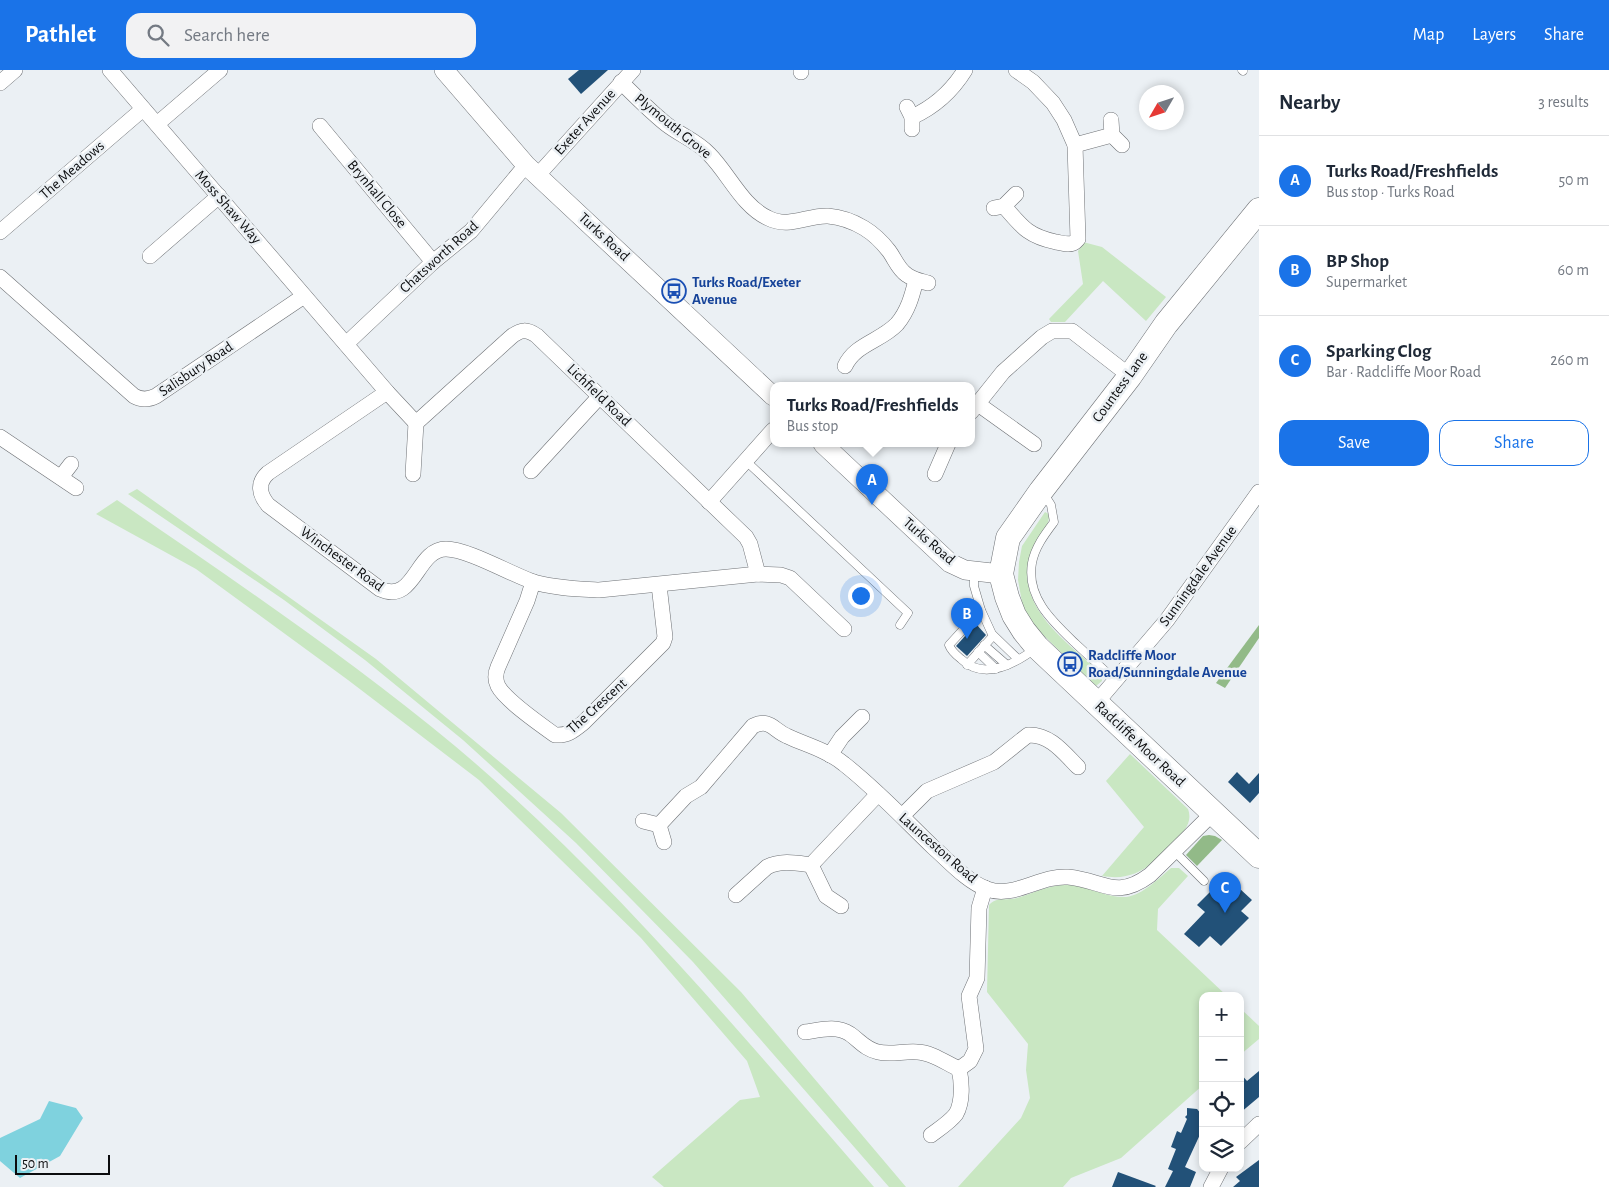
<!DOCTYPE html>
<meta charset="utf-8">
<style>
:root{--surface:#fff;--page:#f2f2f3;--text:#1f2937;--muted:#747a83;--line:#e0e1e3;--accent:#1a73e8}
body{margin:0;font-family:"Alegreya Sans",sans-serif;background:var(--page);color:var(--text)}
.controls{position:absolute;right:15px;bottom:15px;display:grid;overflow:hidden;border-radius:10px;box-shadow:0 2px 8px #0003}
.controls button{width:45px;height:45px;display:grid;place-items:center;padding:0;border:0;border-bottom:1px solid var(--line);background:var(--surface);color:var(--text);font:25px sans-serif}
.compass{position:absolute;left:1139px;top:15px;width:45px;height:45px;border-radius:50%;background:var(--surface);box-shadow:0 2px 8px #0003;rotate:231deg}
.scale{position:absolute;left:15px;bottom:12px;width:95px;box-sizing:border-box;padding-left:5px;border:2px solid #0b0c0e;border-top:0;font-size:14px;line-height:18px;white-space:nowrap;color:#0b0c0e;-webkit-text-stroke:4px #ebf0f4;paint-order:stroke}
.you{position:absolute;left:860px;top:525px;width:18px;height:18px;margin:-12px;border:4px solid #fff;border-radius:50%;background:#1a73e8;box-shadow:0 0 0 8px #1a73e833}
.badge{display:grid;place-items:center;width:32px;height:32px;border-radius:50%;background:var(--accent);color:#fff;font-size:16px;font-weight:700}
.pin{position:absolute;translate:-50% -41px;filter:drop-shadow(0 1px 2px #0008)}
.pin::after{content:'';position:absolute;top:26px;width:18px;height:15px;background:inherit;clip-path:polygon(0 0,100% 0,50% 100%)}
.popup{position:absolute;left:770px;top:312px;width:205px;height:65px;box-sizing:border-box;display:grid;place-content:center;border-radius:10px;background:var(--surface);filter:drop-shadow(0 1px 4px #0005);font-size:16px;white-space:nowrap;color:var(--muted)}
.popup b{font-size:19px;color:var(--text)}
.popup::after{content:'';position:absolute;left:50%;top:100%;margin-left:-10px;border:10px solid transparent;border-top-color:var(--surface)}
.list{margin:0;padding:0;list-style:none}
h2{display:flex;justify-content:space-between;align-items:center;height:65px;margin:0;padding:0 20px;font-size:21px}
h2 small{font-size:16px;font-weight:400;color:var(--muted)}
.list li{display:grid;grid-template-columns:32px 1fr auto;gap:15px;align-items:center;box-sizing:border-box;height:90px;padding:0 20px;border-top:1px solid var(--line)}
.list b{display:block;font-size:19px;white-space:nowrap}
.list p{margin:0;font-size:16px;white-space:nowrap;color:var(--muted)}
.list em{font-size:16px;font-style:normal;color:var(--muted)}
.actions{display:flex;gap:10px;padding:15px 20px}
.actions a{flex:1;padding:11px 0;border:1px solid var(--accent);border-radius:15px;text-align:center;font-size:18px;color:var(--accent)}
.actions .main{background:var(--accent);color:#fff}
.icon{flex:none;width:28px;height:28px;fill:none;stroke:currentColor;stroke-width:2;stroke-linecap:round;stroke-linejoin:round}
.map{position:relative;flex:none;width:1259px;height:1117px;overflow:hidden}
header{display:flex;align-items:center;gap:30px;box-sizing:border-box;height:70px;padding:0 25px;background:var(--accent);color:#fff}
header strong{font-size:24px}
nav{display:flex;gap:28px;margin-inline-start:auto;font-size:18px}
.search{width:350px;height:45px;background:var(--page);display:flex;align-items:center;gap:12px;box-sizing:border-box;padding:0 18px;border-radius:15px;color:var(--muted);font-size:19px}
main{display:flex}
aside{flex:1;background:var(--surface)}
.map>svg:first-child{display:block}
</style>
<header>
<strong>Pathlet</strong>
<div class="search"><svg class="icon" aria-label="search" viewBox="0 0 24 24"><circle cx="10" cy="10" r="6"/><path d="M15 15l6 6"/></svg>Search here</div>
<nav><a>Map</a><a>Layers</a><a>Share</a></nav>
</header>
<main>
<div class="map">
<svg width="1259" height="1117" viewBox="0 0 1259 1117">
<rect width="100%" height="100%" fill="#ebf0f4"/>
<g fill="#c9e7c2">
<polygon points="1083,172 1102,177 1166,227 1146,251 1103,211 1065,252 1051,252 1049,249 1083,214 1078,181 1082,176"/>
<polygon points="137,419 376,589 561,743 741,922 906,1117 889,1117 693,892 576,773 463,670 365,590 284,530 128,424"/>
<path d="M 117,430 C 232,509 348,587 455,676 C 611,807 741,964 874,1117 L 664,1117 L 652,1107 L 740,1030 L 760,1027 L 747,991 L 641,868 L 479,710 L 348,610 L 196,499 L 96,444 Z"/>
<path d="M 1045,442 L 1049,444 C 1050,460 1034,471 1030,485 C 1015,538 1067,572 1101,603 L 1102,611 L 1096,616 L 1039,561 L 1029,550 L 1023,538 L 1018,510 L 1019,492 L 1022,476 Z"/>
<path d="M 1130,684 L 1188,739 C 1191,748 1189,753 1184,761 C 1157,787 1143,813 1102,806 L 1144,757 L 1106,711 Z"/>
<path d="M 1171,798 L 1179,798 L 1188,806 L 1158,839 L 1157,860 L 1227,926 L 1203,926 L 1203,1015 L 1121,1088 L 1071,1108 L 1063,1117 L 958,1117 L 1021,1048 L 1030,1028 L 1026,1000 L 1028,974 L 987,922 L 989,835 C 997,826 1007,831 1017,828 C 1038,822 1054,812 1077,816 C 1092,819 1110,828 1126,827 C 1143,825 1159,808 1171,798 Z"/>
<polygon points="1240,938 1259,956 1259,969 1240,985"/>
</g>
<g fill="#92ba88">
<polygon points="1259,555 1259,568 1225,618 1216,613"/>
<polygon points="1209,765 1215,766 1222,770 1197,796 1186,785 1203,766"/>
</g>
<polygon fill="#7fd2de" points="49,1031 76,1038 83,1048 60,1086 20,1108 0,1091 0,1068 40,1049"/>
<g fill="#225178">
<polygon points="579,0 608,0 581,24 568,9"/>
<polygon points="976,554 986,565 967,586 956,576"/>
<polygon points="1237,702 1249,714 1259,703 1259,723 1250,733 1228,712"/>
<polygon points="1227,807 1252,830 1241,841 1249,848 1221,876 1210,866 1199,877 1184,864 1205,842 1197,835 1215,817 1217,818"/>
<polygon points="1259,1001 1259,1027 1240,1043 1240,1003 1247,1011"/>
<polygon points="1187,1038 1197,1039 1203,1046 1203,1058 1185,1097 1196,1102 1190,1117 1165,1117 1173,1101 1168,1099 1176,1079 1171,1077 1177,1061 1181,1063 1187,1049 1185,1047 1187,1045"/>
<polygon points="1259,1090 1259,1117 1233,1117 1240,1111 1236,1107"/>
<polygon points="1118,1102 1156,1116 1155,1117 1112,1117"/>
</g>
<g fill="none" stroke-linecap="round" stroke-linejoin="round">
<g stroke="#6f7276" stroke-width="9">
<g id="service">
<polyline points="1242,0 1243,1"/>
<polyline points="746,391 908,543 900,555"/>
<path d="M 1044,424 L 1051,435 L 1054,452 C 1045,464 1035,477 1032,493 C 1026,528 1053,552 1076,574 C 1089,586 1103,599 1116,611"/>
<path d="M 974,502 L 974,516 L 981,540 L 949,575 C 951,581 956,585 961,589 C 984,611 1015,594 1036,578"/>
<polyline points="981,540 992,564 1018,589"/>
<polyline points="984,575 1007,595"/>
<polyline points="978,582 996,599"/>
<polyline points="967,595 993,566"/>
<polyline points="1175,782 1204,811"/>
</g>
</g>
<g stroke="#6f7276" stroke-width="16">
<g id="minor">
<polyline points="110,0 387,322 416,353"/>
<polyline points="801,2 801,0"/>
<path d="M 621,12 C 635,26 650,41 666,54 C 680,65 697,71 709,84 C 729,104 742,136 768,148 C 789,159 807,145 828,146 C 840,147 854,152 864,158 C 874,164 882,172 889,181 C 895,189 898,199 907,205 C 914,210 921,211 928,213"/>
<polyline points="0,13 15,0"/>
<polyline points="907,37 912,47 912,59"/>
<path d="M 912,47 C 934,37 952,21 965,0"/>
<polyline points="1111,50 1112,65 1122,75"/>
<polyline points="157,54 220,0"/>
<polyline points="320,56 433,192"/>
<polyline points="1075,75 1112,65"/>
<polyline points="538,105 633,0"/>
<path d="M 1004,136 C 1022,157 1028,166 1056,172 C 1063,173 1069,176 1075,172 L 1078,169 L 1075,75 L 1064,50 L 1053,33 L 1033,12 L 1016,0"/>
<polyline points="994,138 1004,136 1016,124"/>
<polyline points="0,162 143,39"/>
<polyline points="150,186 219,126"/>
<path d="M 0,207 L 134,326 C 141,330 148,330 156,326 L 304,226"/>
<polyline points="346,274 433,192 471,161 526,95"/>
<path d="M 845,296 C 855,274 881,271 897,254 C 908,241 912,226 916,210"/>
<path d="M 387,322 L 268,403 C 257,413 259,424 268,435 L 380,519 C 415,535 416,479 446,479 C 467,479 509,503 531,511 C 550,518 580,519 599,520 L 758,504 L 781,505 L 790,508 L 844,559"/>
<polyline points="978,334 1034,374"/>
<polyline points="971,342 1003,302 1042,267 1052,261 1072,261 1130,306"/>
<path d="M 416,353 L 511,267 C 521,259 527,259 537,266 L 746,467 L 750,474 L 758,504"/>
<polyline points="0,367 76,418"/>
<polyline points="531,401 600,326"/>
<polyline points="413,404 416,353"/>
<polyline points="935,404 948,374"/>
<polyline points="61,407 71,394"/>
<polyline points="709,432 773,360"/>
<path d="M 533,512 L 527,531 L 498,597 C 495,604 495,610 498,616 C 505,630 541,655 555,665 C 567,666 573,661 583,653 L 663,573 L 665,567 L 659,515"/>
<polyline points="1096,633 1167,550 1259,422"/>
<polyline points="830,685 842,667 862,647"/>
<path d="M 902,746 L 927,721 L 994,692 L 1028,665 C 1050,664 1064,683 1078,697"/>
<polyline points="643,751 659,755 664,772"/>
<path d="M 659,755 L 686,726 L 701,717 L 753,656 C 770,648 773,660 787,666 C 806,675 827,680 844,694 C 876,719 904,749 933,777 C 949,791 966,811 987,819 C 1014,829 1040,805 1068,807 C 1103,810 1115,831 1150,805 L 1213,743"/>
<polyline points="811,795 826,826 841,836"/>
<path d="M 736,825 L 767,797 C 781,790 796,793 811,795 L 878,724"/>
<path d="M 805,962 C 820,960 836,955 850,964 C 860,971 865,979 878,982 C 890,985 904,981 917,982 C 931,982 946,993 959,999"/>
<path d="M 931,1065 C 939,1059 950,1052 956,1044 C 963,1032 962,1012 959,999 L 970,991 L 976,979 L 969,926 L 977,908 L 979,838 L 985,818"/>
<polyline points="1240,1072 1259,1054"/>
<polyline points="1211,1117 1221,1098"/>
</g>
</g>
<g stroke="#6f7276" stroke-width="20">
<g id="tertiary">
<polyline points="444,0 526,95 773,326"/>
<polyline points="823,374 950,493 965,500 1001,504"/>
</g>
</g>
<g stroke="#6f7276" stroke-width="25">
<polyline id="primary" points="1259,140 1166,254 1130,306 1041,421 1008,468 1001,504 1007,527 1014,545 1024,561 1037,577 1259,786"/>
</g>
<use href="#service" stroke="#fff" stroke-width="8"/>
<use href="#minor" stroke="#fff" stroke-width="15"/>
<use href="#tertiary" stroke="#fff" stroke-width="19"/>
<use href="#primary" stroke="#fff" stroke-width="24"/>
</g>
<defs>
<g id="bus-ring" transform="scale(1.25)"><circle r="9.5" fill="#ebf0f4" stroke="#1a4fb4" stroke-width="1.5"/><path d="M-5-6H5V4H4V6H2V4H-2V6H-4V4H-5ZM-3.5-4V0h7V-4ZM-3.5 1.2v1.5H-2V1.2ZM2 1.2v1.5H3.5V1.2Z" fill="#1a4fb4"/></g>
</defs>
<g fill-rule="evenodd">
<use href="#bus-ring" x="674" y="221"/>
<use href="#bus-ring" x="1070" y="594"/>
</g>
<g text-anchor="middle" dominant-baseline="central" stroke-width="5" stroke-linejoin="round" paint-order="stroke">
<g font-size="15" fill="#0b0c0e" stroke="#ebf0f4">
<text transform="translate(585 52) rotate(-48)">Exeter Avenue</text>
<text transform="translate(673 56) rotate(39)">Plymouth Grove</text>
<text transform="translate(72 100) rotate(-41)">The Meadows</text>
<text transform="translate(377 124) rotate(50)">Brynhall Close</text>
<text transform="translate(228 137) rotate(49)">Moss Shaw Way</text>
<text transform="translate(604 167) rotate(43)">Turks Road</text>
<text transform="translate(439 187) rotate(-42)">Chatsworth Road</text>
<text transform="translate(196 299) rotate(-34)">Salisbury Road</text>
<text transform="translate(1120 317) rotate(-54)">Countess Lane</text>
<text transform="translate(599 325) rotate(44)">Lichfield Road</text>
<text transform="translate(929 471) rotate(41)">Turks Road</text>
<text transform="translate(342 489) rotate(36)">Winchester Road</text>
<text transform="translate(1198 506) rotate(-54)">Sunningdale Avenue</text>
<text transform="translate(597 636) rotate(-42)">The Crescent</text>
<text transform="translate(1140 674) rotate(43)">Radcliffe Moor Road</text>
<text transform="translate(938 778) rotate(41)">Launceston Road</text>
</g>
<g font-size="15" font-weight="bold" fill="#164399" stroke="#ebf0f4" text-anchor="start">
<text x="692" y="212">Turks Road/Exeter<tspan x="692" dy="17">Avenue</tspan></text>
<text x="1088" y="585">Radcliffe Moor<tspan x="1088" dy="17">Road/Sunningdale Avenue</tspan></text>
</g>
</g>
</svg>
<div class="controls">
<button>+</button>
<button>−</button>
<button><svg class="icon" aria-label="locate" viewBox="0 0 24 24"><circle cx="12" cy="12" r="6"/><path d="M12 2v4M12 18v4M2 12h4M18 12h4"/></svg></button>
<button><svg class="icon" aria-label="layers" viewBox="0 0 24 24"><path d="M12 4l9 5-9 5-9-5zM3 14l9 5 9-5"/></svg></button>
</div>
<svg class="compass" viewBox="-18 -18 36 36"><path d="M0-13l5 13h-10z" fill="#e53935"/><path d="M0 13l5-13h-10z" fill="#747a83"/></svg>
<div class="scale">50 m</div>
<div class="you"></div>
<div class="pin badge" style="left:872px;top:435px">A</div>
<div class="popup"><b>Turks Road/Freshfields</b>Bus stop</div>
<div class="pin badge" style="left:967px;top:569px">B</div>
<div class="pin badge" style="left:1225px;top:843px">C</div>
</div>
<aside>
<h2>Nearby<small>3 results</small></h2>
<ul class="list">
<li><span class="badge">A</span><div><b>Turks Road/Freshfields</b><p>Bus stop · Turks Road</p></div><em>50 m</em></li>
<li><span class="badge">B</span><div><b>BP Shop</b><p>Supermarket</p></div><em>60 m</em></li>
<li><span class="badge">C</span><div><b>Sparking Clog</b><p>Bar · Radcliffe Moor Road</p></div><em>260 m</em></li>
</ul>
<div class="actions"><a class="main">Save</a><a>Share</a></div>
</aside>
</main>
